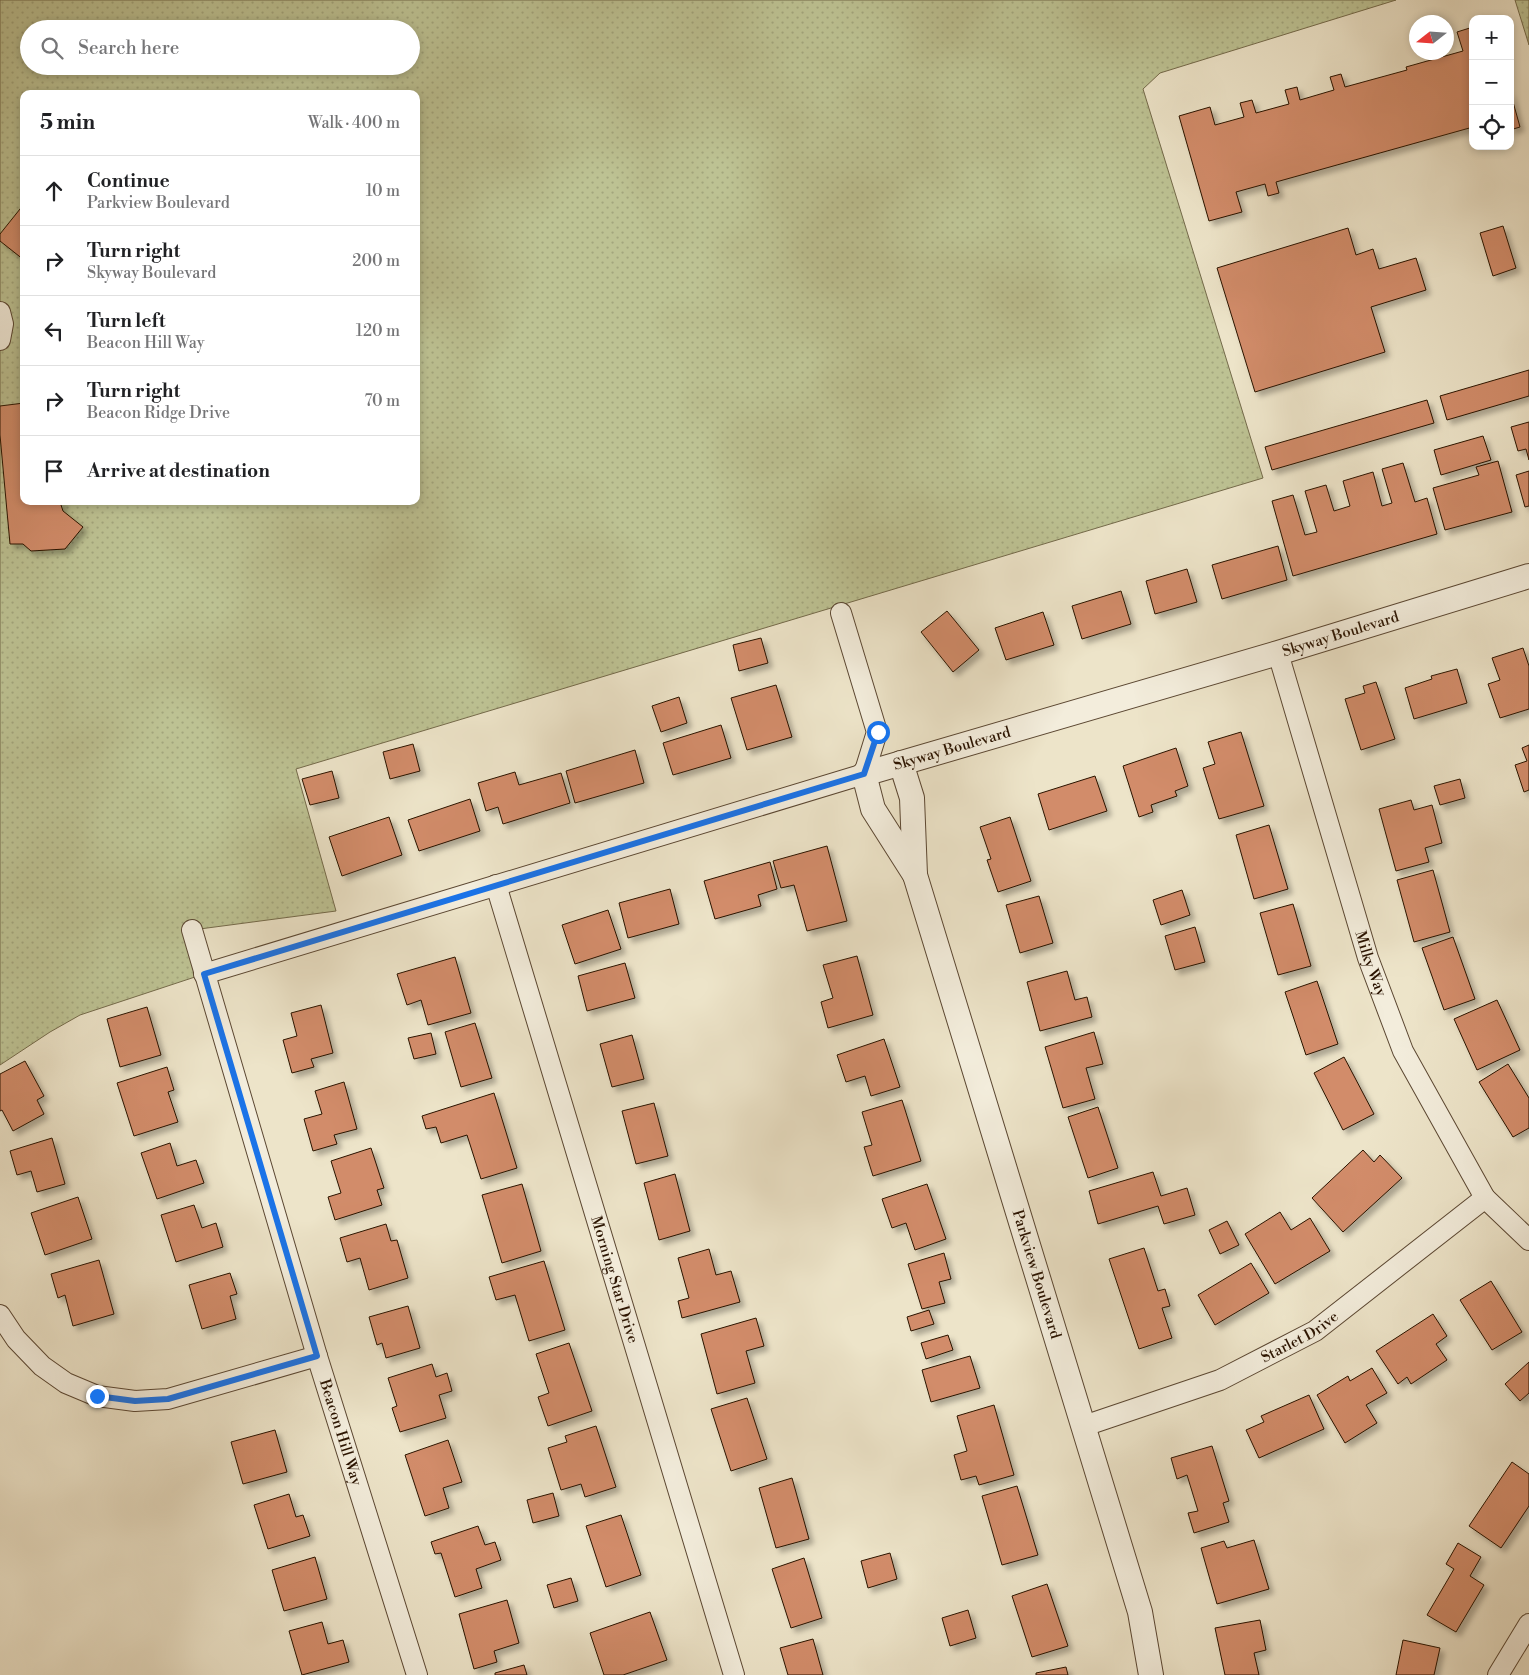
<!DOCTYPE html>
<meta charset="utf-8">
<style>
:root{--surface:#fff;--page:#f6f6f6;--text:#202124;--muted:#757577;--line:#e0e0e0}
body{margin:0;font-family:"Libre Bodoni",serif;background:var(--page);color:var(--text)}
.controls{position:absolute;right:15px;top:15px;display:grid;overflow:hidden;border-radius:10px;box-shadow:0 2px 8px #0003}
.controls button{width:45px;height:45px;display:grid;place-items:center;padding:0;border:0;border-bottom:1px solid var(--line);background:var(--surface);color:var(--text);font:25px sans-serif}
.compass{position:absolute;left:1409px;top:15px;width:45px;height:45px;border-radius:50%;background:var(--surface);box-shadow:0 2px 8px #0003;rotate:253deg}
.stop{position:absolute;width:15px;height:15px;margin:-11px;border:4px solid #1a73e8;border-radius:50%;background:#fff}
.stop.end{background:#1a73e8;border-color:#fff;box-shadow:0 1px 5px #0008}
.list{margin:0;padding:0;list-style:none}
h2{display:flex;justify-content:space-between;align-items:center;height:65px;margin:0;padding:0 20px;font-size:21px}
h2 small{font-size:16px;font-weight:400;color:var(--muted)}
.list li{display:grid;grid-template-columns:32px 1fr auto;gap:15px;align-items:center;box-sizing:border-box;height:70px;padding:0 20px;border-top:1px solid var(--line)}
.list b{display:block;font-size:19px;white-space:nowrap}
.list p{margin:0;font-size:16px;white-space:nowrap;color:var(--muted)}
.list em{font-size:16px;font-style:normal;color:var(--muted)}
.icon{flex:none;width:28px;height:28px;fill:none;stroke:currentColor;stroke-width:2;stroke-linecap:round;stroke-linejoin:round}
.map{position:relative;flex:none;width:1529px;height:1675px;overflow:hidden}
.search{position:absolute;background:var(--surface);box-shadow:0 2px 8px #0003;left:20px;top:20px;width:400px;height:55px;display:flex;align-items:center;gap:12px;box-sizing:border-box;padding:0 18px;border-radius:28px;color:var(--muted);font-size:19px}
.panel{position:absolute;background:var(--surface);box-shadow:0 2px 8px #0003;left:20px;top:90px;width:400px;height:415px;border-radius:10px}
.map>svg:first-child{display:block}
</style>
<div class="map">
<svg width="1529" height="1675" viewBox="0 0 1529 1675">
<defs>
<pattern id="grass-dots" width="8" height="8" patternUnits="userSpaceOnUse" patternTransform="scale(1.25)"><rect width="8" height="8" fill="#bdc293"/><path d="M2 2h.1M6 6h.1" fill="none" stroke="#a3a67d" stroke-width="1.8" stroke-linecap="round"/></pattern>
<filter id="shadow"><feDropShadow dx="4.5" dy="4.5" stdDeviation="2.5" flood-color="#0004"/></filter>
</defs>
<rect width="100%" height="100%" fill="#ede4c9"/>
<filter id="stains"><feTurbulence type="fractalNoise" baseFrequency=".004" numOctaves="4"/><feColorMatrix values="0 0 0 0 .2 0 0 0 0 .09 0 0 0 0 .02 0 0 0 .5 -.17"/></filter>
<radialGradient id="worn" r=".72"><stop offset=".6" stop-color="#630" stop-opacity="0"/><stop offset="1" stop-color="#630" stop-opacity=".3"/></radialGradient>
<g fill="url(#grass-dots)" stroke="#746a4a" fill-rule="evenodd">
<path d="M 0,0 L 1396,0 L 1160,73 L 1143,89 L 1263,478 L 296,769 L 336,911 L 192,930 L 204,974 L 80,1015 L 50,1032 L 0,1065 ZM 29,29 L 411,29 L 411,66 L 29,66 ZM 24,94 L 416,94 L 416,501 L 24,501 Z"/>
<polygon points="1515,0 1529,0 1529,45"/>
</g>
<g fill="#d28c6a" stroke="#2a1300" filter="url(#shadow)">
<polygon points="1473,27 1473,127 1276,182 1279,193 1268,196 1265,184 1236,192 1242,212 1209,221 1179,116 1210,107 1215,125 1244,117 1240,103 1252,100 1256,113 1289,104 1285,90 1297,87 1300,100 1334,90 1330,77 1341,74 1345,87 1407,70 1406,67 1463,51 1457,32"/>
<polygon points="1510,91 1520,127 1510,130"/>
<polygon points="24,204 24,260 0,241 0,234"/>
<polygon points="1503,226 1516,268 1493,276 1480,233"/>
<polygon points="1348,228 1356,255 1373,249 1379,269 1416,258 1426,290 1371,307 1385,352 1255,392 1217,268"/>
<polygon points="1529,370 1529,396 1447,420 1440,396"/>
<polygon points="1427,400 1434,423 1272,470 1265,447"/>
<polygon points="24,403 24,501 64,501 61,505 63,511 83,527 65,549 31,551 23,544 10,544 0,435 0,406"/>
<polygon points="1529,422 1529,460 1526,449 1518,451 1511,427"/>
<polygon points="1483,436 1491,460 1441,475 1434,450"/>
<polygon points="1498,461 1512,512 1445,530 1433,488 1479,475 1476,467"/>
<polygon points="1403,463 1415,502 1427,498 1437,534 1293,576 1272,501 1293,495 1305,535 1317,532 1305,491 1326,485 1334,511 1350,506 1343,481 1373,472 1382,506 1392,503 1382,469"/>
<polygon points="1529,471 1529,506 1525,507 1516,475"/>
<polygon points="1278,546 1287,580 1222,599 1212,565"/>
<polygon points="1187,569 1197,602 1155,614 1146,581"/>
<polygon points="1121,591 1131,624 1082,639 1072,606"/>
<polygon points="947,611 979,650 953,672 921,632"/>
<polygon points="1043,612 1054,645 1006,660 995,628"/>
<polygon points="761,638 768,663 739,671 733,645"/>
<polygon points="1523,648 1529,666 1529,709 1500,718 1488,684 1500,680 1492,658"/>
<polygon points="1457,669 1467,703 1414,719 1405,688 1432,679 1431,676"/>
<polygon points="1376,682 1395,739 1361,750 1345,699 1365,693 1363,686"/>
<polygon points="776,685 792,737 747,750 731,698"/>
<polygon points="679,697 687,723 661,732 652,706"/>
<polygon points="721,725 731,758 673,775 663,743"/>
<polygon points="1241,732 1264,806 1219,819 1203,768 1215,764 1208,742"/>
<polygon points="413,744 420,771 390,779 383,752"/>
<polygon points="1529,745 1529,790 1524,792 1515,765 1527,761 1522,748"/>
<polygon points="1176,748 1188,786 1175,791 1177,796 1151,805 1153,812 1139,817 1123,766"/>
<polygon points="635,750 644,783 575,803 566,771"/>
<polygon points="332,771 339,798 310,805 302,779"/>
<polygon points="515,772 519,785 561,773 570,803 503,824 498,807 486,811 478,783"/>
<polygon points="1095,776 1107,811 1049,830 1038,794"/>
<polygon points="1460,779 1465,798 1440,805 1434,786"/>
<polygon points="470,799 480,831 419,851 408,820"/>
<polygon points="1411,800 1414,810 1432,805 1442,843 1425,848 1429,862 1396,871 1379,809"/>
<polygon points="389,817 402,855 342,876 329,837"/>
<polygon points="1010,817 1031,881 998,892 987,860 991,859 980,827"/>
<polygon points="1269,825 1288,889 1254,899 1236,835"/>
<polygon points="827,846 847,921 807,931 794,885 781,888 773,861"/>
<polygon points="770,862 777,889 758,895 761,906 715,919 704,881"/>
<polygon points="1433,870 1450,932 1414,942 1397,880"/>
<polygon points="670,889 679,924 628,938 619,903"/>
<polygon points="1182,890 1190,915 1161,925 1153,900"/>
<polygon points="1039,896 1053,943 1020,953 1006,905"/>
<polygon points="1293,904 1311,966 1278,975 1260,913"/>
<polygon points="608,910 621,949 575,964 562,925"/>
<polygon points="1195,927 1205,962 1175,970 1165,936"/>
<polygon points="1453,937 1475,999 1444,1010 1422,948"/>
<polygon points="857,956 873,1015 828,1028 821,1002 833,998 823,965"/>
<polygon points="455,957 471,1013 428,1025 421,1000 407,1005 397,974"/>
<polygon points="625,963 635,998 587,1011 578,976"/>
<polygon points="1067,971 1075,1000 1087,997 1092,1017 1040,1031 1027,982"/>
<polygon points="1317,981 1338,1044 1306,1055 1285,992"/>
<polygon points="1497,1000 1520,1050 1477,1070 1454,1019"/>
<polygon points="321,1005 333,1053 311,1059 314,1067 292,1073 283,1040 297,1036 291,1013"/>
<polygon points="147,1007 161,1055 120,1067 107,1019"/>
<polygon points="475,1023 492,1078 461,1087 445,1032"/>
<polygon points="1094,1032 1103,1064 1086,1068 1095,1099 1063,1108 1045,1047"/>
<polygon points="431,1033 436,1054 414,1059 408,1038"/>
<polygon points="632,1035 644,1079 612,1087 600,1044"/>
<polygon points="884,1039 900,1087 871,1096 865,1076 846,1082 837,1055"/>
<polygon points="1344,1057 1374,1114 1343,1130 1314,1073"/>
<polygon points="25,1061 44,1096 37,1100 44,1114 13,1131 2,1110 0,1111 0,1074"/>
<polygon points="1508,1064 1529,1098 1529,1128 1513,1137 1479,1082"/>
<polygon points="167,1067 174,1090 168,1092 178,1122 134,1136 117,1083"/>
<polygon points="344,1082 357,1129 334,1135 337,1144 313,1151 304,1119 322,1114 315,1091"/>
<polygon points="494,1093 517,1168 481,1179 467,1135 441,1143 436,1127 426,1129 422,1116"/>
<polygon points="902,1100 921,1161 873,1176 864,1147 872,1145 862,1112"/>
<polygon points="654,1103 668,1156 636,1164 622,1111"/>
<polygon points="1098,1107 1118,1168 1088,1178 1068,1117"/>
<polygon points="52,1138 65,1184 37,1192 31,1171 17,1175 10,1151"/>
<polygon points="170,1143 177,1166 196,1160 204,1183 157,1199 141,1153"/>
<polygon points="371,1148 384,1188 377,1190 382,1205 335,1220 328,1197 341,1193 331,1161"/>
<polygon points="1363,1150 1374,1162 1380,1155 1402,1178 1343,1232 1312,1198"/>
<polygon points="1153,1172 1161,1196 1187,1188 1195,1215 1164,1224 1158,1206 1098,1224 1089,1191"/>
<polygon points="675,1174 690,1231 659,1240 644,1183"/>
<polygon points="522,1184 541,1251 502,1263 482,1195"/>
<polygon points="927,1184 946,1239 915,1250 906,1223 892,1228 882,1199"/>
<polygon points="78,1197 92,1239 45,1255 31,1213"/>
<polygon points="194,1205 202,1228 216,1223 223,1247 176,1262 161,1215"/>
<polygon points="1280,1212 1291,1230 1310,1218 1330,1251 1275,1284 1245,1234"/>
<polygon points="1227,1221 1239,1245 1220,1254 1209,1230"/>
<polygon points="386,1224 391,1241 397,1240 408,1278 369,1290 360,1258 347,1262 340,1238"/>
<polygon points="1144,1248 1158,1291 1165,1289 1170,1306 1162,1308 1172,1338 1139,1349 1109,1259"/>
<polygon points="709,1249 716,1275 731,1271 740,1302 682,1318 678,1301 689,1298 678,1258"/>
<polygon points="944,1253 951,1279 939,1282 945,1303 922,1309 908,1264"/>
<polygon points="99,1260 114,1314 73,1326 65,1295 58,1298 51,1274"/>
<polygon points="544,1261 565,1330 529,1341 515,1295 496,1300 489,1277"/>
<polygon points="1251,1263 1269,1293 1215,1325 1198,1295"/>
<polygon points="230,1273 237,1294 230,1296 236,1319 202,1329 189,1285"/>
<polygon points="1491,1281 1522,1332 1492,1350 1460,1300"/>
<polygon points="408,1306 420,1348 386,1358 382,1343 377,1345 369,1317"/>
<polygon points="929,1310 934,1324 911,1331 907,1317"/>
<polygon points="1433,1314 1447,1336 1436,1344 1447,1360 1411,1384 1407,1377 1398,1384 1376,1351"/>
<polygon points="756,1318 764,1346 746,1351 755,1383 717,1394 701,1334"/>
<polygon points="948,1335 953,1350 926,1359 921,1343"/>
<polygon points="569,1343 592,1411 548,1426 538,1397 549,1393 536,1354"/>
<polygon points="970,1356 980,1388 931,1402 922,1370"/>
<polygon points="1529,1362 1529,1393 1520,1401 1505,1384"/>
<polygon points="432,1364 436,1377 447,1373 452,1391 439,1395 446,1418 400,1432 392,1408 397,1406 388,1378"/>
<polygon points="1372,1368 1387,1393 1366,1405 1377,1423 1345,1443 1317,1395 1348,1376 1350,1381"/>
<polygon points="1309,1395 1324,1429 1259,1458 1246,1430 1264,1422 1261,1416"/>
<polygon points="747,1398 767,1459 731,1471 711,1409"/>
<polygon points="994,1405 1014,1475 979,1485 976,1476 961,1480 954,1455 967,1451 957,1416"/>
<polygon points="596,1426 616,1487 585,1497 581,1484 561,1490 548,1448 567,1442 565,1436"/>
<polygon points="275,1430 287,1472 243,1484 231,1442"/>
<polygon points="448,1440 462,1482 443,1488 449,1508 425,1516 405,1455"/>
<polygon points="1212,1446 1229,1501 1223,1503 1229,1522 1194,1533 1188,1513 1198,1511 1187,1475 1177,1479 1171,1458"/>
<polygon points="1512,1462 1529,1474 1529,1506 1501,1548 1469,1526"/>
<polygon points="792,1478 809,1539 776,1548 759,1488"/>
<polygon points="1017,1486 1038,1555 1002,1565 982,1496"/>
<polygon points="553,1493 559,1516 533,1523 527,1500"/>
<polygon points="289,1494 296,1517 303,1515 310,1536 268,1549 254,1505"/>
<polygon points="621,1515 641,1575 606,1587 586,1526"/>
<polygon points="478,1526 485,1545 495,1542 501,1560 476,1569 482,1588 455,1597 441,1553 435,1554 431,1542"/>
<polygon points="1254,1540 1269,1589 1217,1604 1201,1548 1224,1541 1227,1548"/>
<polygon points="1458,1543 1481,1557 1470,1576 1484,1585 1456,1632 1427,1615 1454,1569 1446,1564"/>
<polygon points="890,1553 897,1579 868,1588 861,1561"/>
<polygon points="315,1557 327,1599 284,1611 272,1570"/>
<polygon points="804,1558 822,1618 791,1628 772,1569"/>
<polygon points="571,1578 578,1601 554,1608 547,1585"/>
<polygon points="1047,1584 1068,1646 1032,1657 1012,1596"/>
<polygon points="507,1600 519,1643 494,1651 497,1662 474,1669 459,1614"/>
<polygon points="968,1610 976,1638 950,1646 942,1618"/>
<polygon points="650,1612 667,1660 623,1675 604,1675 590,1633"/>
<polygon points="1260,1620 1266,1650 1254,1653 1259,1675 1225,1675 1215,1628"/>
<polygon points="322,1622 328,1644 343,1640 349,1662 302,1675 289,1631"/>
<polygon points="813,1639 823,1675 788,1675 780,1648"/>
<polygon points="1403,1640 1440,1648 1434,1675 1396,1675"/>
<polygon points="524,1665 527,1675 495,1675 495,1673"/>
<polygon points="1066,1667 1068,1675 1036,1675 1036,1673"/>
</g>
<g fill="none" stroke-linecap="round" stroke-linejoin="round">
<g stroke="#5b4732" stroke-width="22">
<g id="minor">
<polyline points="0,312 3,324 0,340"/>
<path id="s1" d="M 1278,653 L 1368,958 L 1403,1051 L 1485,1198 L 1529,1240"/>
<path id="s2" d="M 496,885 L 734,1675"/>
<path id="s3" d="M 192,930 L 317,1356 L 417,1675"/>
<polyline points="204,974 864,774 877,732 841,613"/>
<polyline points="0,1315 16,1339 42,1366 66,1383 97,1396 135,1401 168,1399 317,1356"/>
<path id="s4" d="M 1084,1426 L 1220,1380 L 1315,1331 L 1485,1198"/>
<polyline points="1498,1675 1529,1624"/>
</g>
</g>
<g stroke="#5b4732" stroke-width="26">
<g id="tertiary">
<path id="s5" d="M 901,763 L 912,798 L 915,875 L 1140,1612 L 1151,1675"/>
<path id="s6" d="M 915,875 L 873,809 L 864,774 L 1278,653 L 1529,576"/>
</g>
</g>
<use href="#minor" stroke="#f3eddc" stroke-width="20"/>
<use href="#tertiary" stroke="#f3eddc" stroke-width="24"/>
</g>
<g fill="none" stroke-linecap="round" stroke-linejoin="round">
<polyline stroke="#1a73e8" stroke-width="6" points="97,1396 135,1401 168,1399 317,1356 204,974 864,774 878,732"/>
</g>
<g text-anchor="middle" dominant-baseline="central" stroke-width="5" stroke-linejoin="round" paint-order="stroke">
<g font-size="15" fill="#2a1300" stroke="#f3eddc">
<text stroke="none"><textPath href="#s6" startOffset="611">Skyway Boulevard</textPath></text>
<text stroke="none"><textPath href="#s6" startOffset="206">Skyway Boulevard</textPath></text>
<text stroke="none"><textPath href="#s1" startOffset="324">Milky Way</textPath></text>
<text stroke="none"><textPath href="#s5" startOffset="531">Parkview Boulevard</textPath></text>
<text stroke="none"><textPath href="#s2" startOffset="412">Morning Star Drive</textPath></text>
<text stroke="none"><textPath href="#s4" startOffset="234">Starlet Drive</textPath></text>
<text stroke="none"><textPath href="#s3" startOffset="524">Beacon Hill Way</textPath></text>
</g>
</g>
<rect width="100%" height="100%" filter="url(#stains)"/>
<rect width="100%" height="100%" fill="url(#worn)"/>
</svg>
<div class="controls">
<button>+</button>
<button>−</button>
<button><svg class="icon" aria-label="locate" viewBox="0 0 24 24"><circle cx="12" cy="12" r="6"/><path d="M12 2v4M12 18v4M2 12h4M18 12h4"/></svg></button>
</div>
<svg class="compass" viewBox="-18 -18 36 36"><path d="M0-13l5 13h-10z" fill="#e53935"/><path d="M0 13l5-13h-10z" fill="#757577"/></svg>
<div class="stop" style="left:878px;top:732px"></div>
<div class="stop end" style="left:97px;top:1396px"></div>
<div class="search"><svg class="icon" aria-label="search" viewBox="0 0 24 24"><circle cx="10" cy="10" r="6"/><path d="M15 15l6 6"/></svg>Search here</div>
<section class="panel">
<h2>5 min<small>Walk · 400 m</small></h2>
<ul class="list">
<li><svg class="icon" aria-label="ahead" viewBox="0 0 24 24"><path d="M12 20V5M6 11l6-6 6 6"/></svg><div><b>Continue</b><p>Parkview Boulevard</p></div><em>10 m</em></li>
<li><svg class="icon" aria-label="right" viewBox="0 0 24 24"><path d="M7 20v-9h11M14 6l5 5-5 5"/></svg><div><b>Turn right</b><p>Skyway Boulevard</p></div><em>200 m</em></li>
<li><svg class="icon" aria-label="left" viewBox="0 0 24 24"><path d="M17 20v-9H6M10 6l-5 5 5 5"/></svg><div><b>Turn left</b><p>Beacon Hill Way</p></div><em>120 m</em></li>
<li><svg class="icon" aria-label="right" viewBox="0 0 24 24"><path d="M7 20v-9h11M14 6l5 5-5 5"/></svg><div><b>Turn right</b><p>Beacon Ridge Drive</p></div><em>70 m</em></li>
<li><svg class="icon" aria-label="arrive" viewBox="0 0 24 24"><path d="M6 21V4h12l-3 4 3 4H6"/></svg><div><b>Arrive at destination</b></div></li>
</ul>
</section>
</div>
